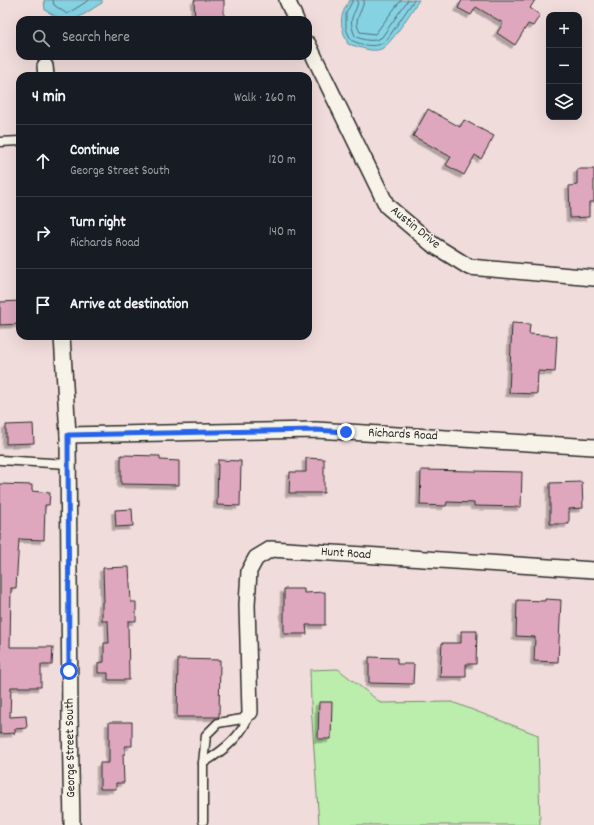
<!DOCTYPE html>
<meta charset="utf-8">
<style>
:root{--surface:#171b24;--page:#242831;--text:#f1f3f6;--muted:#9ea1a6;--line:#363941}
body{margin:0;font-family:Dekko,sans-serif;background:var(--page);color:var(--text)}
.controls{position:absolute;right:12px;top:12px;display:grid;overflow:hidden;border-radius:8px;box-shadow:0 4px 16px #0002}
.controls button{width:36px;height:36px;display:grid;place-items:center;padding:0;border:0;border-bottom:1px solid var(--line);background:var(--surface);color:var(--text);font:20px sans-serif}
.stop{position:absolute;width:12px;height:12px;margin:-9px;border:3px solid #2563eb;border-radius:50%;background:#fff}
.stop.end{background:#2563eb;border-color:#fff;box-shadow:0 1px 4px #0008}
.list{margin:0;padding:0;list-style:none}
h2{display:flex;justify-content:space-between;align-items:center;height:52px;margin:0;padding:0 16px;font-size:17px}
h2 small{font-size:13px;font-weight:400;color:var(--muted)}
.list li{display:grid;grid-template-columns:26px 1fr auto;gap:12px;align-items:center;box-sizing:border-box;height:72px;padding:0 16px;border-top:1px solid var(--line)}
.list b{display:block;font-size:15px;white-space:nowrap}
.list p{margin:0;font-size:13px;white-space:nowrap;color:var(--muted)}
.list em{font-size:13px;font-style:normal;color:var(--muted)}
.icon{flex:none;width:22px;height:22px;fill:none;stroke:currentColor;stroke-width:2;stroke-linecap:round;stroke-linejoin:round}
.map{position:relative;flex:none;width:594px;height:825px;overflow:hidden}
.search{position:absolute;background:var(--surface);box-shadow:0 4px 16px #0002;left:16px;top:16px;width:296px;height:44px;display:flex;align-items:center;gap:10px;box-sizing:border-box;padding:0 14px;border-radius:12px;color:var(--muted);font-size:15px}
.panel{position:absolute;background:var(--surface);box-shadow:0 4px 16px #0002;left:16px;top:72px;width:296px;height:268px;border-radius:12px}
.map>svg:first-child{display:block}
</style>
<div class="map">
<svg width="594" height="825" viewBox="0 0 594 825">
<defs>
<filter id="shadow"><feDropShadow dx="-3.5" dy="3.5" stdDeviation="0" flood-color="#0004"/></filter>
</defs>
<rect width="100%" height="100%" fill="#f0dcdb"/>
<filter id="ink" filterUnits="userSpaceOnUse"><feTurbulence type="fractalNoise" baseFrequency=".025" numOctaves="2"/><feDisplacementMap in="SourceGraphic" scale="8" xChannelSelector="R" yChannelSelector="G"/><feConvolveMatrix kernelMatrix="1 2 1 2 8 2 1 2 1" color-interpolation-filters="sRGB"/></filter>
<g filter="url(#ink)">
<polygon fill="#bbedad" stroke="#738c6c" points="338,669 381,703 452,702 538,735 540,825 319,825 311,704 310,670"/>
<g fill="#85d2e3" stroke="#618f99">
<path d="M 44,0 L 102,0 L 102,3 C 76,18 73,28 45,10 Z"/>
<path d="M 350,0 L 419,0 C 412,10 391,45 381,49 C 372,53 357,46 348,44 C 340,25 338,17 350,0 Z"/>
</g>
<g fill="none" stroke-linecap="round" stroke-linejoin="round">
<g stroke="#4f6e75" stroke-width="1">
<polyline points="53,0 54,5 67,14 89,0"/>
<path d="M 353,0 L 346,13 L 346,29 L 351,40 C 361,45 376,49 386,41 L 414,0"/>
<path d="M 358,0 C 357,16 346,14 355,36 C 362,40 374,43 382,37 L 408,0"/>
<path d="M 364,0 C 363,12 352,19 360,32 L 375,34 L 401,0"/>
</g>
</g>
<g fill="#dea7bd" stroke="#2b2b2b" filter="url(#shadow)">
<polygon points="194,0 224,0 224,20 195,20"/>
<polygon points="462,0 535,0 530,8 540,15 533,26 528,24 515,45 497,33 503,23 476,7 471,15 458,8"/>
<polygon points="428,109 460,127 464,120 494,136 481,159 475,155 464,175 446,165 451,157 413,136"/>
<polygon points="577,169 594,169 594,202 589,202 589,217 570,218 569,186 577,185"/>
<polygon points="20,301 20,324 0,325 0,302"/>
<polygon points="512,323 530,324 529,334 557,336 555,372 538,371 537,394 509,393"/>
<polygon points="33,424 34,443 6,444 6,425"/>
<polygon points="121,455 160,456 160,460 179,461 179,485 121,484"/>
<polygon points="306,458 324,459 324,493 289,493 290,472 306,472"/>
<polygon points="218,460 241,461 240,506 217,505"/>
<polygon points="421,470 522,472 521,507 474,506 474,503 447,502 446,506 420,505"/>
<polygon points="582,482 583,508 569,509 569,524 550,524 550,483"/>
<polygon points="0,484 32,485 32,491 50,493 49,505 45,505 44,540 19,539 16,588 11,588 10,647 53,647 52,665 41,665 41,687 11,687 10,717 26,716 27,728 15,729 15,733 0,734"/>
<polygon points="132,509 133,526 116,527 115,510"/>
<polygon points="129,567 131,602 136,602 136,621 128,621 129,680 108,680 108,673 98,673 98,663 104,662 104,643 109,643 108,621 102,621 102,602 104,602 103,568"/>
<polygon points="284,589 304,589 304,593 325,592 325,625 306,625 307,634 284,634"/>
<polygon points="545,599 561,600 558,662 534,661 535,637 516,636 517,600 545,601"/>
<polygon points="461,631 477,631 476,664 466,664 466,677 440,677 442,643 461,643"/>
<polygon points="369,657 397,658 397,664 414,664 413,684 369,683"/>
<polygon points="178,659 220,660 219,717 177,717"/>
<polygon points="319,702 332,702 331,739 318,739"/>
<polygon points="109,722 132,722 132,746 125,746 125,754 123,754 124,783 116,783 116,789 100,789 100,763 109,763"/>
</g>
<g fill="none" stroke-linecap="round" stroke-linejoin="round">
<g stroke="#2b2b2b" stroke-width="11">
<g id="service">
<polyline points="0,142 20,141"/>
<polyline points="0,460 68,464"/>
<path d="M 203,763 C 223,751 243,736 250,712"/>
<polyline points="203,821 203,763 206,735 218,723 242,719 250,712"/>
</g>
</g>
<g stroke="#2b2b2b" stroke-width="18">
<g id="minor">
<polyline points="287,0 296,20"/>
<polyline points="308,44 387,206 432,244 469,267 594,278"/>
<polyline points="45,66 46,76"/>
<polyline points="62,336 68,435 70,719 72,825"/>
<polyline points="68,435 316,430 594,447"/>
<polyline points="250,712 247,605 249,571 256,558 271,549 594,570"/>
</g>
</g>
<use href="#service" stroke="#f7f3e8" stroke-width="8"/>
<use href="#minor" stroke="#f7f3e8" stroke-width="15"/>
</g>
</g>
<g fill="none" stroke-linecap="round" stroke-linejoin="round" filter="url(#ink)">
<polyline stroke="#2563eb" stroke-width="5" points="69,671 68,435 316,430 346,432"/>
</g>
<g text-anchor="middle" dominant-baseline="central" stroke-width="3" stroke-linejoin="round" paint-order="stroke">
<g font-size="13" fill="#2b2b2b" stroke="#f7f3e8">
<text transform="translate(415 228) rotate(39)">Austin Drive</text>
<text transform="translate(403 435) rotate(3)">Richards Road</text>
<text transform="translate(346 554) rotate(4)">Hunt Road</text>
<text transform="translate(71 748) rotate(-91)">George Street South</text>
</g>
</g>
</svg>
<div class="controls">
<button>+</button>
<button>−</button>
<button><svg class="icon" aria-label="layers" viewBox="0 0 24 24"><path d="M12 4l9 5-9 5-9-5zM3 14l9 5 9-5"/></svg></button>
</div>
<div class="stop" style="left:69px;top:671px"></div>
<div class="stop end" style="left:346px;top:432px"></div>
<div class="search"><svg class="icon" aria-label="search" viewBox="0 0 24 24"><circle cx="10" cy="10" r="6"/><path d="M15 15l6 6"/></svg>Search here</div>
<section class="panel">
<h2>4 min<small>Walk · 260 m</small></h2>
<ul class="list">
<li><svg class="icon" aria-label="ahead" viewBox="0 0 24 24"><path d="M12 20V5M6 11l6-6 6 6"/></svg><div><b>Continue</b><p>George Street South</p></div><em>120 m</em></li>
<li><svg class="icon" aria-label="right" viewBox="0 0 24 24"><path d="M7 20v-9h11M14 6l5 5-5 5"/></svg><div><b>Turn right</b><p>Richards Road</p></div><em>140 m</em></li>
<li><svg class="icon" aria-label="arrive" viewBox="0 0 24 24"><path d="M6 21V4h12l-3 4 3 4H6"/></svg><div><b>Arrive at destination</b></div></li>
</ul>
</section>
</div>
